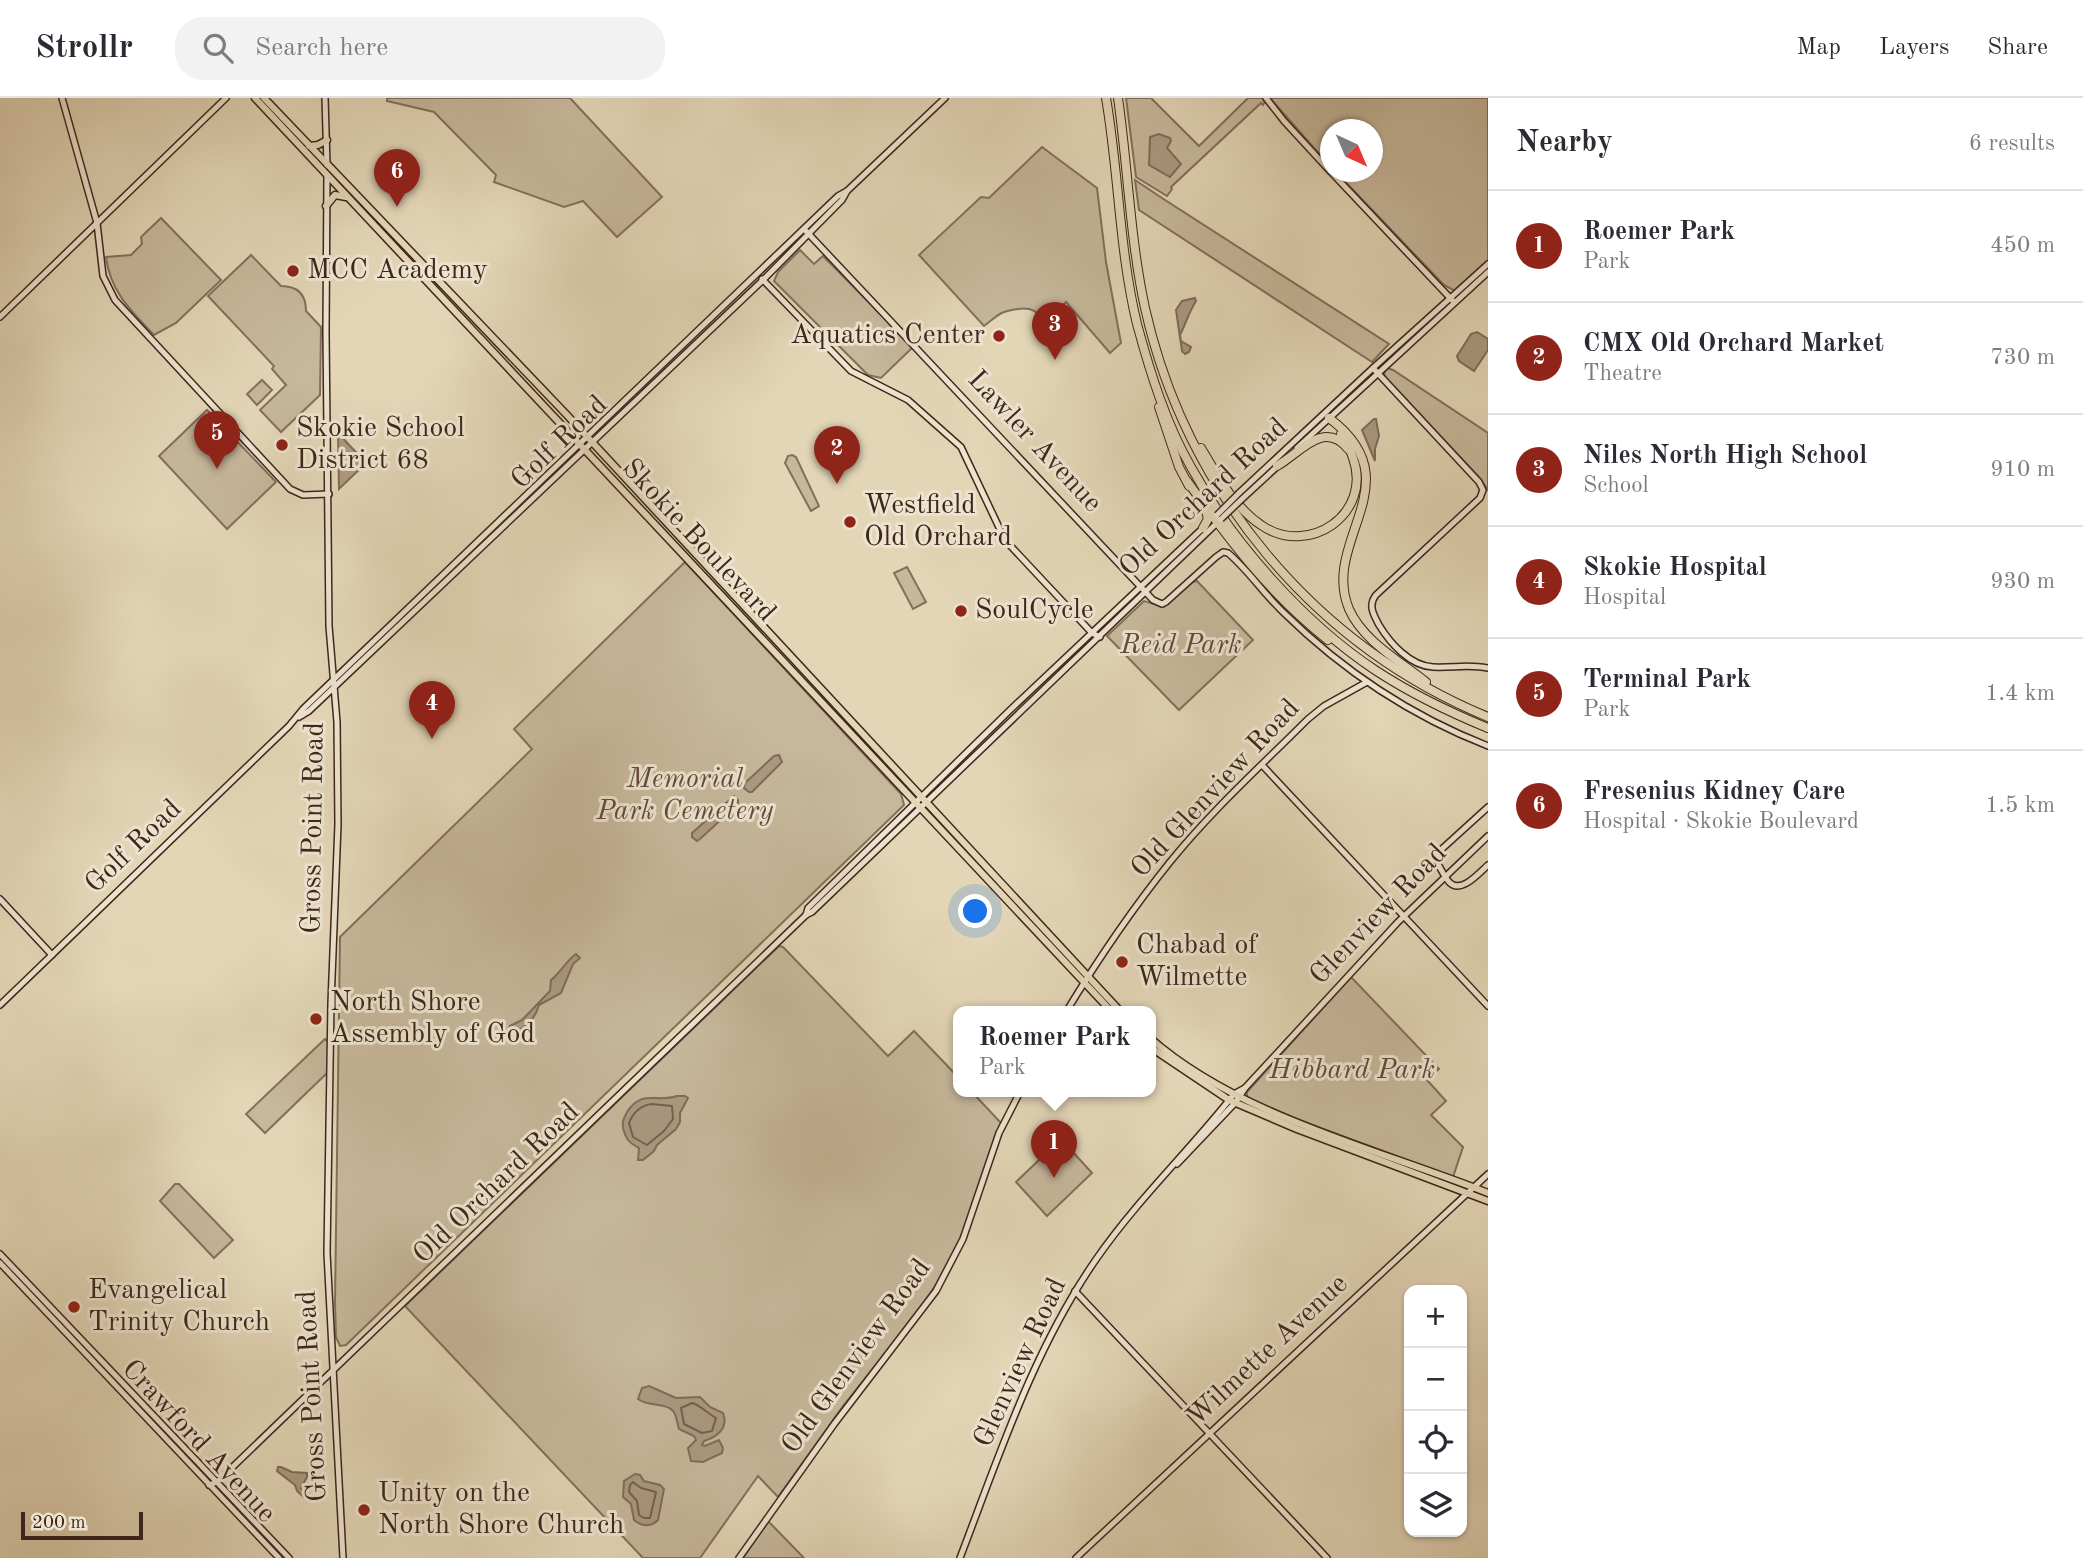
<!DOCTYPE html>
<meta charset="utf-8">
<style>
:root{--surface:#fff;--page:#f2f2f3;--text:#2b2b33;--muted:#7c7c81;--line:#e1e1e2;--accent:#8f2418}
body{margin:0;font-family:"Old Standard TT",serif;background:var(--page);color:var(--text)}
.controls{position:absolute;right:21px;bottom:21px;display:grid;overflow:hidden;border-radius:14px;box-shadow:0 2px 5px #0004}
.controls button{width:63px;height:63px;display:grid;place-items:center;padding:0;border:0;border-bottom:2px solid var(--line);background:var(--surface);color:var(--text);font:35px sans-serif}
.compass{position:absolute;left:1320px;top:21px;width:63px;height:63px;border-radius:50%;background:var(--surface);box-shadow:0 2px 5px #0004;rotate:136deg}
.scale{position:absolute;left:21px;bottom:18px;width:122px;box-sizing:border-box;padding-left:7px;border:4px solid #3f261b;border-top:0;font-size:19px;line-height:24px;white-space:nowrap;color:#3f261b;-webkit-text-stroke:5px #ede4d0;paint-order:stroke}
.you{position:absolute;left:976px;top:814px;width:24px;height:24px;margin:-18px;border:5px solid #fff;border-radius:50%;background:#1a73e8;box-shadow:0 0 0 10px #1a73e833}
.badge{display:grid;place-items:center;width:46px;height:46px;border-radius:50%;background:var(--accent);color:#fff;font-size:23px;font-weight:700}
.pin{position:absolute;translate:-50% -58px;filter:drop-shadow(0 2px 4px #0008)}
.pin::after{content:'';position:absolute;top:37px;width:24px;height:21px;background:inherit;clip-path:polygon(0 0,100% 0,50% 100%)}
.popup{position:absolute;left:953px;top:908px;width:203px;height:91px;box-sizing:border-box;display:grid;place-content:center;border-radius:14px;background:var(--surface);filter:drop-shadow(0 2px 5px #0005);font-size:23px;white-space:nowrap;color:var(--muted)}
.popup b{font-size:26px;color:var(--text)}
.popup::after{content:'';position:absolute;left:50%;top:100%;margin-left:-14px;border:14px solid transparent;border-top-color:var(--surface)}
.list{margin:0;padding:0;list-style:none}
h2{display:flex;justify-content:space-between;align-items:center;height:91px;margin:0;padding:0 28px;font-size:30px}
h2 small{font-size:23px;font-weight:400;color:var(--muted)}
.list li{display:grid;grid-template-columns:46px 1fr auto;gap:21px;align-items:center;box-sizing:border-box;height:112px;padding:0 28px;border-top:2px solid var(--line)}
.list b{display:block;font-size:26px;white-space:nowrap}
.list p{margin:0;font-size:23px;white-space:nowrap;color:var(--muted)}
.list em{font-size:23px;font-style:normal;color:var(--muted)}
.icon{flex:none;width:38px;height:38px;fill:none;stroke:currentColor;stroke-width:2;stroke-linecap:round;stroke-linejoin:round}
.map{position:relative;flex:none;width:1488px;height:1460px;overflow:hidden}
header{display:flex;align-items:center;gap:42px;box-sizing:border-box;height:98px;padding:0 35px;background:var(--surface);border-bottom:2px solid var(--line)}
header strong{font-size:33px}
nav{display:flex;gap:38px;margin-inline-start:auto;font-size:24px}
.search{width:490px;height:63px;background:var(--page);display:flex;align-items:center;gap:18px;box-sizing:border-box;padding:0 24px;border-radius:28px;color:var(--muted);font-size:26px}
main{display:flex}
aside{flex:1;background:var(--surface)}
.map>svg:first-child{display:block}
</style>
<header>
<strong>Strollr</strong>
<div class="search"><svg class="icon" aria-label="search" viewBox="0 0 24 24"><circle cx="10" cy="10" r="6"/><path d="M15 15l6 6"/></svg>Search here</div>
<nav><a>Map</a><a>Layers</a><a>Share</a></nav>
</header>
<main>
<div class="map">
<svg width="1488" height="1460" viewBox="0 0 1488 1460">
<rect width="100%" height="100%" fill="#e3d6b7"/>
<filter id="stains"><feTurbulence type="fractalNoise" baseFrequency=".00286" numOctaves="4"/><feColorMatrix values="0 0 0 0 .2 0 0 0 0 .09 0 0 0 0 .02 0 0 0 .5 -.17"/></filter>
<radialGradient id="worn" r=".72"><stop offset=".6" stop-color="#630" stop-opacity="0"/><stop offset="1" stop-color="#630" stop-opacity=".3"/></radialGradient>
<g fill="#c7b89c" stroke="#836f5c" stroke-width="2">
<polygon points="387,0 570,0 662,99 617,139 583,103 564,109 494,84 496,77 434,14 387,3"/>
<polygon points="1126,0 1151,0 1199,48 1248,0 1262,0 1265,4 1263,7 1261,5 1171,89 1172,91 1167,98 1136,79"/>
<polygon points="1270,0 1488,0 1488,163 1455,193 1444,187 1336,74 1372,74 1372,32 1330,32 1330,68"/>
<path d="M 1042,49 L 1097,90 L 1106,164 L 1121,245 L 1110,255 L 1066,204 L 1046,224 C 1036,213 1032,209 1018,211 C 998,214 1000,216 984,228 L 919,157 L 981,99 L 989,100 Z"/>
<polygon points="1135,82 1165,102 1389,246 1372,264 1139,112"/>
<path d="M 161,120 L 221,182 L 176,225 L 154,237 C 131,213 110,193 106,159 L 131,157 L 142,146 L 141,139 Z"/>
<polygon points="800,152 814,166 823,158 913,249 881,280 868,277 774,183 778,174"/>
<path d="M 251,157 L 281,188 C 297,188 306,196 306,213 L 321,229 L 320,297 L 281,334 L 260,312 L 286,287 L 272,271 L 274,268 L 208,198 Z"/>
<polygon points="1387,270 1393,272 1488,335 1488,392 1480,380 1386,280 1384,276"/>
<polygon points="262,282 272,292 257,307 247,296"/>
<polygon points="207,312 276,384 227,431 159,358"/>
<polygon points="792,357 796,359 819,408 811,413 785,365 788,358"/>
<polygon points="685,464 901,696 904,707 346,1247 340,1248 336,1239 335,1205 340,839 532,651 514,631"/>
<polygon points="907,469 926,504 913,511 894,475"/>
<polygon points="1197,483 1253,542 1179,612 1107,538 1144,503 1164,509 1192,484"/>
<polygon points="779,848 783,849 888,958 914,933 958,979 958,994 972,994 1001,1025 964,1132 943,1176 915,1218 843,1308 778,1399 758,1378 700,1460 643,1460 405,1208"/>
<polygon points="1351,879 1439,971 1427,982 1446,1003 1431,1017 1463,1049 1453,1079 1291,1019 1247,999 1247,994"/>
<polygon points="325,941 328,944 328,974 265,1035 246,1016"/>
<polygon points="1061,1041 1092,1075 1047,1118 1016,1084"/>
<polygon points="175,1086 179,1086 233,1142 214,1160 160,1103"/>
<polygon points="768,1423 804,1460 743,1460"/>
</g>
<g fill="#ab9a82" stroke="#806c59" stroke-width="2">
<polygon points="1159,36 1170,40 1171,43 1167,50 1181,66 1170,79 1149,67 1150,39"/>
<path d="M 1195,200 L 1196,203 C 1190,212 1185,227 1180,237 L 1181,243 L 1191,249 L 1189,254 L 1185,256 L 1182,253 L 1176,212 L 1182,203 Z"/>
<polygon points="1477,234 1488,241 1488,252 1474,273 1459,263 1457,258 1471,236"/>
<polygon points="1374,321 1376,321 1379,338 1375,351 1375,363 1362,332"/>
<polygon points="338,335 366,365 339,391"/>
<polygon points="779,657 782,664 752,694 749,694 744,690 745,685 774,658"/>
<polygon points="734,698 738,702 738,706 700,741 697,743 692,739 692,735"/>
<path d="M 576,856 L 580,860 L 573,866 L 561,895 L 539,907 C 535,921 524,934 509,934 L 510,928 L 522,922 L 550,893 L 551,882 C 561,874 566,863 576,856 Z"/>
<path d="M 677,998 L 685,998 L 688,1000 L 680,1015 L 680,1024 L 676,1031 L 657,1047 L 654,1053 L 643,1062 L 638,1062 L 639,1050 C 629,1045 626,1041 623,1030 C 622,1023 624,1020 627,1014 C 642,991 656,1005 677,998 Z"/>
<path d="M 649,1288 L 676,1300 L 700,1299 L 710,1309 L 723,1315 C 729,1330 717,1339 704,1343 L 702,1347 L 705,1348 L 719,1342 L 723,1350 L 722,1355 L 703,1364 L 691,1363 L 688,1350 L 696,1342 L 694,1338 L 679,1331 C 677,1325 677,1318 673,1313 C 665,1304 648,1309 638,1301 L 642,1290 Z"/>
<polygon points="278,1369 281,1369 292,1374 307,1375 307,1379 301,1390 311,1398 311,1401 306,1401 297,1393 295,1387 277,1373"/>
<path d="M 635,1376 L 640,1377 L 644,1383 L 660,1387 L 664,1391 L 658,1422 C 651,1429 642,1429 634,1422 L 631,1406 L 623,1399 L 624,1383 Z"/>
</g>
<g fill="none" stroke-linecap="round" stroke-linejoin="round">
<g stroke="#75604e" stroke-width="2">
<path d="M 652,1006 L 672,1008 L 673,1021 L 664,1033 L 647,1047 L 633,1039 L 629,1025 C 633,1015 641,1007 652,1006 Z"/>
<path d="M 692,1305 C 698,1306 709,1316 716,1320 L 712,1333 L 702,1335 L 684,1326 L 681,1310 Z"/>
<polygon points="633,1384 641,1390 656,1394 650,1420 644,1420 639,1417 637,1403 629,1394 630,1387"/>
</g>
<g stroke="#3f261b" stroke-width="8">
<g id="secondary">
<polyline points="62,0 97,125 103,178 115,202 290,391 303,397 329,396"/>
<polyline points="325,0 327,67"/>
<polyline points="1266,0 1284,23 1330,73"/>
<polyline points="1331,74 1453,203"/>
<polyline points="327,77 326,234 329,528 337,624 338,726 331,905 327,1155 343,1460"/>
<path d="M 804,131 L 1153,502 L 1162,506 L 1166,504 L 1216,459 L 1223,454 L 1228,455 C 1248,472 1264,496 1283,514 C 1342,572 1411,618 1488,648"/>
<polyline points="762,181 851,273 908,302 961,349 1005,442 1092,535 1100,539"/>
<polyline points="0,219 226,0"/>
<path d="M 1373,270 L 1479,384 L 1483,392 L 1480,400 L 1376,497 C 1368,507 1373,516 1379,527 C 1390,545 1410,568 1433,569 C 1453,570 1468,566 1488,570"/>
<polyline points="1297,350 1488,174"/>
<polyline points="1239,395 1373,270 1488,166"/>
<polyline points="1242,401 1280,366"/>
<polyline points="299,619 309,613 763,182 842,102 847,93 945,0"/>
<polyline points="1262,667 1488,908"/>
<path d="M 1488,709 L 1433,759 C 1439,766 1443,777 1449,784 C 1461,797 1480,774 1488,767"/>
<polyline points="0,801 52,857"/>
<polyline points="806,817 808,810 1009,613 1204,429"/>
<polyline points="0,907 289,628 303,611 838,98 847,93"/>
<path d="M 1066,914 C 1097,863 1133,810 1170,764 C 1212,712 1262,667 1308,621 L 1324,608 L 1367,584"/>
<polyline points="1177,1066 1235,1005 1245,990 1398,824 1488,738"/>
<polyline points="0,1156 289,1460"/>
<polyline points="0,1165 279,1460"/>
<polyline points="1075,1193 1327,1460"/>
<polyline points="209,1387 217,1384 806,817 812,814 1219,423"/>
<polyline points="739,1460 835,1325 936,1193 963,1141 999,1035 1020,994"/>
<path d="M 960,1460 C 999,1358 1034,1250 1097,1160 C 1138,1101 1190,1052 1234,996 L 1245,990"/>
<polyline points="1076,1460 1488,1076"/>
</g>
</g>
<g stroke="#3f261b" stroke-width="9">
<g id="primary">
<polyline points="255,0 1112,914"/>
<polyline points="264,0 566,316 1121,914"/>
<polyline points="309,48 318,47 327,42"/>
<polyline points="326,108 335,97 346,99"/>
<path d="M 1150,940 C 1238,1018 1380,1052 1488,1095"/>
<polyline points="1150,949 1229,1002 1297,1031 1488,1103"/>
</g>
</g>
<g stroke="#3f261b" stroke-width="10">
<g id="highway">
<path d="M 1106,0 C 1119,75 1119,152 1137,226 C 1150,274 1166,326 1191,369 C 1233,445 1303,524 1375,572 C 1410,595 1449,614 1488,630"/>
<path d="M 1118,0 C 1128,69 1130,141 1145,210 C 1186,393 1314,547 1488,619"/>
<polyline points="1159,309 1179,369 1189,388"/>
<path d="M 1329,320 C 1415,384 1320,442 1349,511 C 1363,543 1400,563 1426,584"/>
<path d="M 1201,350 C 1217,377 1234,409 1261,427 C 1308,460 1373,416 1353,360 C 1350,351 1347,343 1341,336"/>
<path d="M 1277,368 C 1300,355 1324,321 1348,351"/>
<path d="M 1187,383 C 1230,443 1270,496 1328,542"/>
<polyline points="1203,430 1208,421 1206,413"/>
</g>
</g>
<use href="#secondary" stroke="#ede4d0" stroke-width="5"/>
<use href="#primary" stroke="#e3d6b7" stroke-width="6"/>
<use href="#highway" stroke="#e3d6b7" stroke-width="8"/>
<g stroke="#3f261b" stroke-width="8" stroke-linecap="butt">
<g id="secondary-bridge">
<polyline points="1217,417 1239,395"/>
<polyline points="1221,421 1242,401"/>
</g>
</g>
<use href="#secondary-bridge" stroke="#ede4d0" stroke-width="5"/>
</g>
<g fill="#8f2418" stroke="#ede4d0" stroke-width="2.5">
<circle cx="293" cy="173" r="7"/>
<circle cx="999" cy="238" r="7"/>
<circle cx="282" cy="347" r="7"/>
<circle cx="850" cy="424" r="7"/>
<circle cx="961" cy="513" r="7"/>
<circle cx="1122" cy="864" r="7"/>
<circle cx="316" cy="921" r="7"/>
<circle cx="74" cy="1209" r="7"/>
<circle cx="364" cy="1412" r="7"/>
</g>
<g text-anchor="middle" dominant-baseline="central" stroke-width="6" stroke-linejoin="round" paint-order="stroke">
<g font-size="28" fill="#3f261b" stroke="#ede4d0" text-anchor="start">
<text x="307" y="173">MCC Academy</text>
<text x="985" y="238" text-anchor="end">Aquatics Center</text>
<text x="296" y="331">Skokie School<tspan x="296" dy="32">District 68</tspan></text>
<text x="864" y="408">Westfield<tspan x="864" dy="32">Old Orchard</tspan></text>
<text x="975" y="513">SoulCycle</text>
<text x="1136" y="848">Chabad of<tspan x="1136" dy="32">Wilmette</tspan></text>
<text x="330" y="905">North Shore<tspan x="330" dy="32">Assembly of God</tspan></text>
<text x="88" y="1193">Evangelical<tspan x="88" dy="32">Trinity Church</tspan></text>
<text x="378" y="1396">Unity on the<tspan x="378" dy="32">North Shore Church</tspan></text>
</g>
<g font-size="28" fill="#3f261b" stroke="#ede4d0">
<text transform="translate(1034 344) rotate(47)">Lawler Avenue</text>
<text transform="translate(560 345) rotate(-44)">Golf Road</text>
<text transform="translate(1204 400) rotate(-43)">Old Orchard Road</text>
<text transform="translate(698 443) rotate(47)">Skokie Boulevard</text>
<text transform="translate(1216 691) rotate(-47)">Old Glenview Road</text>
<text transform="translate(314 730) rotate(-89)">Gross Point Road</text>
<text transform="translate(134 749) rotate(-44)">Golf Road</text>
<text transform="translate(1379 817) rotate(-46)">Glenview Road</text>
<text transform="translate(497 1086) rotate(-44)">Old Orchard Road</text>
<text transform="translate(1268 1253) rotate(-43)">Wilmette Avenue</text>
<text transform="translate(857 1259) rotate(-54)">Old Glenview Road</text>
<text transform="translate(1021 1265) rotate(-65)">Glenview Road</text>
<text transform="translate(313 1298) rotate(-93)">Gross Point Road</text>
<text transform="translate(198 1344) rotate(47)">Crawford Avenue</text>
</g>
<g font-size="28" font-style="italic" fill="#614a3b" stroke="#ede4d0">
<text x="1181" y="548">Reid Park</text>
<text x="685" y="682">Memorial<tspan x="685" dy="32">Park Cemetery</tspan></text>
<text x="1352" y="973">Hibbard Park</text>
</g>
</g>
<rect width="100%" height="100%" filter="url(#stains)"/>
<rect width="100%" height="100%" fill="url(#worn)"/>
</svg>
<div class="controls">
<button>+</button>
<button>−</button>
<button><svg class="icon" aria-label="locate" viewBox="0 0 24 24"><circle cx="12" cy="12" r="6"/><path d="M12 2v4M12 18v4M2 12h4M18 12h4"/></svg></button>
<button><svg class="icon" aria-label="layers" viewBox="0 0 24 24"><path d="M12 4l9 5-9 5-9-5zM3 14l9 5 9-5"/></svg></button>
</div>
<svg class="compass" viewBox="-18 -18 36 36"><path d="M0-13l5 13h-10z" fill="#e53935"/><path d="M0 13l5-13h-10z" fill="#7c7c81"/></svg>
<div class="scale">200 m</div>
<div class="you"></div>
<div class="pin badge" style="left:1054px;top:1080px">1</div>
<div class="popup"><b>Roemer Park</b>Park</div>
<div class="pin badge" style="left:837px;top:386px">2</div>
<div class="pin badge" style="left:1055px;top:262px">3</div>
<div class="pin badge" style="left:432px;top:641px">4</div>
<div class="pin badge" style="left:217px;top:371px">5</div>
<div class="pin badge" style="left:397px;top:109px">6</div>
</div>
<aside>
<h2>Nearby<small>6 results</small></h2>
<ul class="list">
<li><span class="badge">1</span><div><b>Roemer Park</b><p>Park</p></div><em>450 m</em></li>
<li><span class="badge">2</span><div><b>CMX Old Orchard Market</b><p>Theatre</p></div><em>730 m</em></li>
<li><span class="badge">3</span><div><b>Niles North High School</b><p>School</p></div><em>910 m</em></li>
<li><span class="badge">4</span><div><b>Skokie Hospital</b><p>Hospital</p></div><em>930 m</em></li>
<li><span class="badge">5</span><div><b>Terminal Park</b><p>Park</p></div><em>1.4 km</em></li>
<li><span class="badge">6</span><div><b>Fresenius Kidney Care</b><p>Hospital · Skokie Boulevard</p></div><em>1.5 km</em></li>
</ul>
</aside>
</main>
